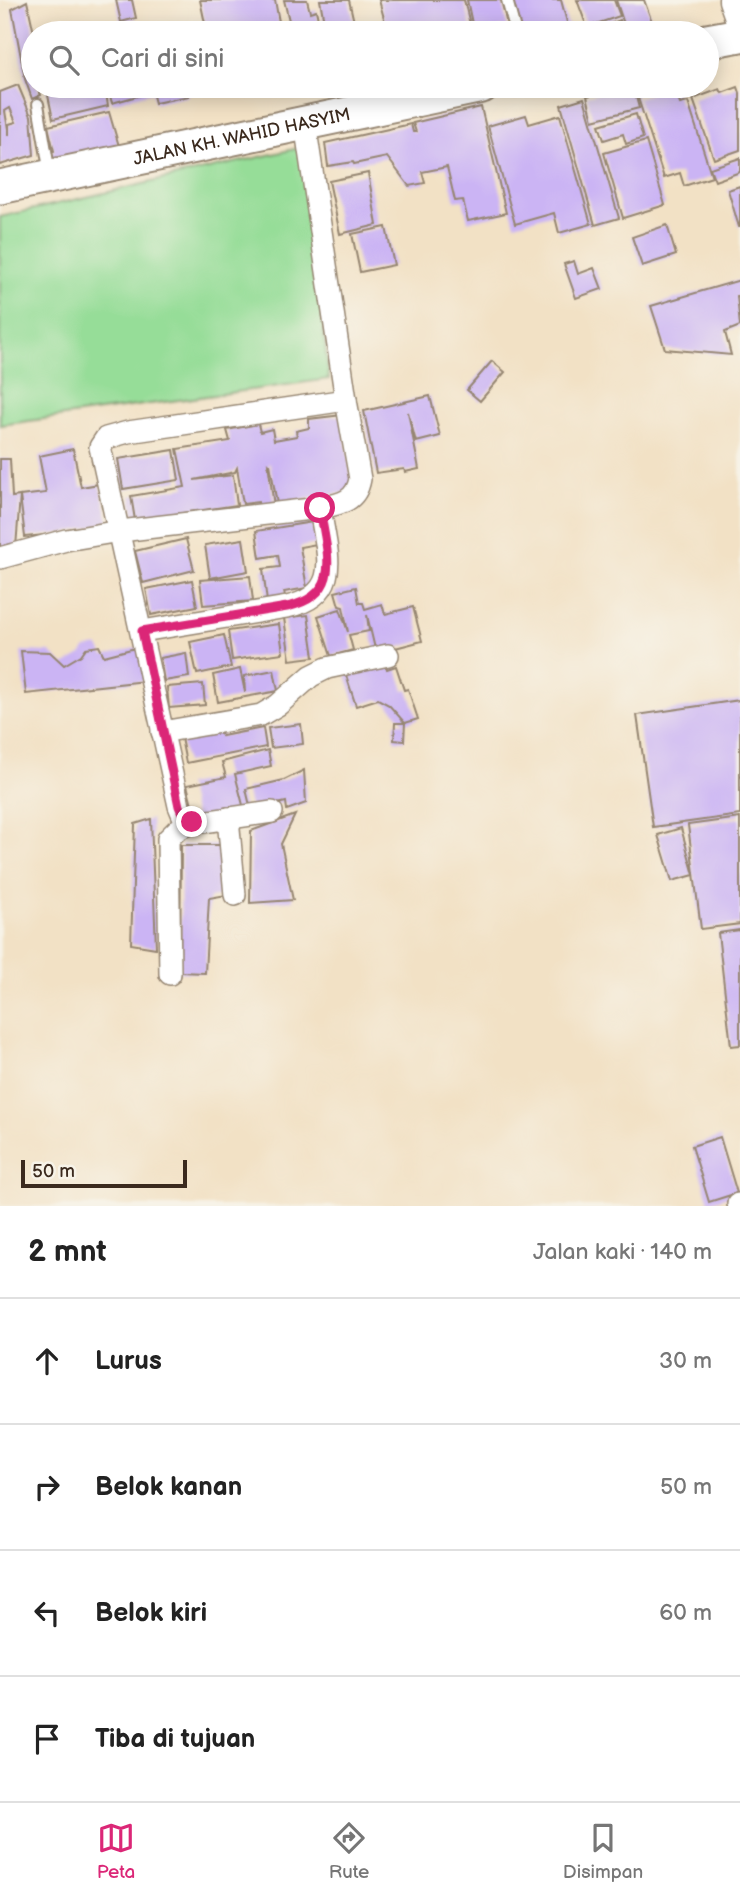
<!DOCTYPE html>
<html lang="id">
<meta charset="utf-8">
<style>
:root{--surface:#fff;--page:#f6f6f6;--text:#222;--muted:#767676;--line:#e0e0e0;--accent:#db2777}
body{margin:0;font-family:"Balsamiq Sans",sans-serif;background:var(--page);color:var(--text)}
.scale{position:absolute;left:21px;bottom:18px;width:166px;box-sizing:border-box;padding-left:7px;border:4px solid #3b2a1e;border-top:0;font-size:19px;line-height:24px;white-space:nowrap;color:#3b2a1e;-webkit-text-stroke:5px #f7f3e8;paint-order:stroke}
.stop{position:absolute;width:21px;height:21px;margin:-16px;border:5px solid #db2777;border-radius:50%;background:#fff}
.stop.end{background:#db2777;border-color:#fff;box-shadow:0 2px 7px #0008}
.list{margin:0;padding:0;list-style:none}
h2{display:flex;justify-content:space-between;align-items:center;height:91px;margin:0;padding:0 28px;font-size:30px}
h2 small{font-size:23px;font-weight:400;color:var(--muted)}
.list li{display:grid;grid-template-columns:46px 1fr auto;gap:21px;align-items:center;box-sizing:border-box;height:126px;padding:0 28px;border-top:2px solid var(--line)}
.list b{display:block;font-size:26px;white-space:nowrap}
.list em{font-size:23px;font-style:normal;color:var(--muted)}
.icon{flex:none;width:38px;height:38px;fill:none;stroke:currentColor;stroke-width:2;stroke-linecap:round;stroke-linejoin:round}
.map{position:relative;flex:none;width:740px;height:1206px;overflow:hidden}
.search{position:absolute;background:var(--surface);box-shadow:0 4px 18px #0003;left:21px;right:21px;top:21px;height:77px;display:flex;align-items:center;gap:18px;box-sizing:border-box;padding:0 24px;border-radius:38px;color:var(--muted);font-size:26px}
.sheet{height:595px;background:var(--surface)}
nav{display:flex;justify-content:space-around;align-items:center;box-sizing:border-box;height:98px;border-top:2px solid var(--line);background:var(--surface);font-size:19px;color:var(--muted)}
nav a{display:grid;justify-items:center;gap:4px}
nav .on{color:var(--accent)}
.map>svg:first-child{display:block}
</style>
<div class="map">
<svg width="740" height="1206" viewBox="0 0 740 1206">
<rect width="100%" height="100%" fill="#f7f3e8"/>
<filter id="ink" filterUnits="userSpaceOnUse"><feTurbulence type="fractalNoise" baseFrequency=".0143" numOctaves="2"/><feDisplacementMap in="SourceGraphic" scale="14" xChannelSelector="R" yChannelSelector="G"/><feConvolveMatrix kernelMatrix="1 2 1 2 8 2 1 2 1" color-interpolation-filters="sRGB"/></filter>
<filter id="wash" filterUnits="userSpaceOnUse"><feTurbulence type="fractalNoise" baseFrequency=".00686" numOctaves="4" result="noise"/><feDisplacementMap in="SourceGraphic" scale="28" xChannelSelector="R" yChannelSelector="G"/><feGaussianBlur stdDeviation="1.57" result="paint"/><feColorMatrix in="noise" values="0 0 0 0 0 0 0 0 0 0 0 0 0 0 0 0 0 1.4 0 .05"/><feComposite in="paint" operator="in"/></filter>
<g filter="url(#wash)">
<rect width="100%" height="100%" fill="#f2e1c5"/>
<polygon fill="#96dd98" stroke="#68845b" stroke-width="2" points="303,147 329,379 0,425 0,217"/>
<g id="blocks">
<g fill="#cbb4f4" fill-rule="evenodd">
<polygon points="116,0 132,0 136,18 121,22"/>
<polygon points="200,0 275,0 281,33 207,33"/>
<polygon points="284,0 307,0 310,12 316,10 321,33 292,33"/>
<polygon points="320,0 349,0 356,31 326,33"/>
<polygon points="379,0 464,0 472,32 388,33"/>
<polygon points="467,0 502,0 507,26 474,33"/>
<polygon points="512,0 561,0 568,26 543,33 521,33"/>
<polygon points="577,0 614,0 620,16 587,27"/>
<polygon points="616,0 644,0 655,30 647,33 627,33"/>
<polygon points="27,1 34,33 33,86 37,86 41,95 32,99 25,79 12,9"/>
<polygon points="620,20 625,33 596,33 595,30"/>
<polygon points="62,25 62,33 36,33 35,32"/>
<path d="M 18,85 L 31,116 L 34,155 L 0,165 L 0,92 ZM 10,108 L 16,122 L 9,124 L 9,135 L 5,111 Z"/>
<polygon points="46,86 105,86 108,106 53,119"/>
<polygon points="107,86 187,86 189,96 155,103 152,92 112,103"/>
<polygon points="628,86 633,86 639,108 593,120 587,96"/>
<polygon points="674,86 680,104 688,102 712,177 684,186 680,173 664,178 638,98"/>
<polygon points="738,87 740,93 740,150 714,159 693,99 720,89 722,93"/>
<polygon points="584,98 619,218 595,225 561,105"/>
<polygon points="481,107 506,213 468,221 463,200 455,201 447,167 422,172 425,183 409,186 387,157 354,164 353,162 328,166 325,143 411,124 413,132 416,132 413,123"/>
<polygon points="109,112 121,153 53,169 49,153 54,151 48,126"/>
<polygon points="636,114 643,138 626,144 623,134 604,140 599,125"/>
<polygon points="526,115 529,124 560,115 591,224 559,233 554,213 515,224 488,126"/>
<polygon points="646,141 665,205 623,218 604,153"/>
<polygon points="740,158 740,172 715,181 710,168"/>
<polygon points="368,173 377,225 340,234 329,181"/>
<polygon points="740,186 740,227 739,227 728,190"/>
<polygon points="667,225 676,255 642,266 632,237"/>
<polygon points="386,227 394,265 360,272 352,234"/>
<polygon points="574,261 578,274 594,268 602,289 576,298 564,264"/>
<polygon points="740,280 740,295 737,296 740,326 725,332 731,355 665,349 651,306"/>
<polygon points="492,361 505,372 480,401 467,390"/>
<polygon points="430,396 440,436 416,442 408,412 419,469 405,472 404,469 376,473 364,411"/>
<polygon points="342,415 353,491 277,504 270,464 268,463 274,506 259,508 258,502 243,504 237,468 235,472 194,480 233,475 237,505 135,520 131,496 185,487 177,449 230,441 227,430 258,424 260,432 272,429 274,440 297,436 296,431 309,428 309,419"/>
<polygon points="73,449 81,487 99,484 110,523 64,533 25,537 20,496 46,493 39,456"/>
<polygon points="174,450 179,480 123,489 118,459"/>
<polygon points="0,459 10,459 12,497 20,496 16,547 0,549"/>
<polygon points="313,522 317,544 300,547 307,588 284,592 286,600 267,602 263,569 280,567 278,555 260,558 256,531"/>
<polygon points="186,539 194,570 143,583 135,551"/>
<polygon points="243,539 248,571 210,578 205,545"/>
<polygon points="250,576 253,601 203,605 200,580"/>
<polygon points="192,580 197,606 151,615 146,589"/>
<polygon points="356,587 359,603 363,603 365,609 382,604 385,614 413,607 422,641 376,653 367,615 369,631 349,635 353,650 331,656 318,616 340,609 348,632 343,607 339,606 335,592"/>
<polygon points="308,615 314,657 290,660 284,618"/>
<polygon points="279,624 283,653 232,660 228,631"/>
<polygon points="224,635 231,667 197,674 190,642"/>
<polygon points="99,646 104,656 139,647 145,681 26,694 21,651 50,652 64,665 81,655 86,648"/>
<polygon points="186,653 189,677 164,681 160,658"/>
<polygon points="385,662 387,669 396,666 404,690 408,689 418,719 405,723 404,741 394,740 395,723 405,723 389,705 378,699 356,706 346,675"/>
<polygon points="240,669 245,692 244,676 274,670 278,691 218,702 213,675"/>
<polygon points="203,684 205,705 169,708 167,687"/>
<polygon points="740,700 740,815 653,827 637,715"/>
<polygon points="301,724 303,744 271,748 268,728"/>
<polygon points="263,728 266,747 186,763 181,738 219,730 222,736"/>
<polygon points="268,750 271,766 235,774 244,809 196,820 187,785 226,777 222,762"/>
<polygon points="304,770 306,803 287,810 286,802 251,810 246,789 284,780"/>
<polygon points="295,815 281,844 293,900 250,903 251,831"/>
<polygon points="740,818 740,924 701,929 688,825"/>
<polygon points="151,819 156,948 131,944 135,824"/>
<polygon points="681,828 694,875 672,881 658,835"/>
<polygon points="181,845 232,845 238,893 209,898 205,973 180,972"/>
<polygon points="740,930 740,1045 731,1046 718,933"/>
<polygon points="720,1137 737,1193 709,1202 692,1146"/>
</g>
</g>
</g>
<g filter="url(#ink)">
<use href="#blocks" fill-opacity="0" stroke="#968672" stroke-width="2"/>
<g fill="none" stroke-linecap="round" stroke-linejoin="round">
<g stroke="#968672" stroke-width="14">
<g id="service">
<polyline points="507,0 516,33"/>
<polyline points="38,104 50,174"/>
</g>
</g>
<g stroke="#968672" stroke-width="24">
<g id="minor">
<path d="M 0,558 L 66,540 L 120,531 L 320,508 C 340,504 356,502 360,479 L 346,400"/>
<path d="M 142,631 L 287,607 C 345,594 326,552 320,508"/>
<polyline points="162,732 261,715 278,705 311,676 327,668 388,655"/>
<polyline points="272,812 203,822 192,822 184,818 179,806 100,447 106,438 128,432 346,400 305,123"/>
<polyline points="228,818 235,895"/>
<polyline points="170,974 168,839 177,830 192,822"/>
<polyline points="738,1204 740,1204"/>
</g>
</g>
<g stroke="#968672" stroke-width="33">
<polyline id="secondary" points="734,0 740,17"/>
</g>
<g stroke="#968672" stroke-width="37">
<g id="primary">
<polyline points="707,41 740,35"/>
<path id="s1" d="M 0,187 L 482,86"/>
</g>
</g>
<use href="#service" stroke="#fff" stroke-width="10"/>
<use href="#minor" stroke="#fff" stroke-width="21"/>
<use href="#secondary" stroke="#fff" stroke-width="30"/>
<use href="#primary" stroke="#fff" stroke-width="33"/>
</g>
</g>
<g fill="none" stroke-linecap="round" stroke-linejoin="round" filter="url(#ink)">
<path stroke="#db2777" stroke-width="9" d="M 192,822 L 184,818 L 179,806 L 142,631 L 287,607 C 345,594 326,552 320,508"/>
</g>
<g text-anchor="middle" dominant-baseline="central" stroke-width="6" stroke-linejoin="round" paint-order="stroke">
<g font-size="18" fill="#3b2a1e" stroke="#f7f3e8">
<text stroke="none"><textPath href="#s1" startOffset="247">JALAN KH. WAHID HASYIM</textPath></text>
</g>
</g>
</svg>
<div class="scale">50 m</div>
<div class="stop" style="left:320px;top:508px"></div>
<div class="stop end" style="left:192px;top:822px"></div>
<div class="search"><svg class="icon" aria-label="search" viewBox="0 0 24 24"><circle cx="10" cy="10" r="6"/><path d="M15 15l6 6"/></svg>Cari di sini</div>
</div>
<section class="sheet">
<h2>2 mnt<small>Jalan kaki · 140 m</small></h2>
<ul class="list">
<li><svg class="icon" aria-label="ahead" viewBox="0 0 24 24"><path d="M12 20V5M6 11l6-6 6 6"/></svg><div><b>Lurus</b></div><em>30 m</em></li>
<li><svg class="icon" aria-label="right" viewBox="0 0 24 24"><path d="M7 20v-9h11M14 6l5 5-5 5"/></svg><div><b>Belok kanan</b></div><em>50 m</em></li>
<li><svg class="icon" aria-label="left" viewBox="0 0 24 24"><path d="M17 20v-9H6M10 6l-5 5 5 5"/></svg><div><b>Belok kiri</b></div><em>60 m</em></li>
<li><svg class="icon" aria-label="arrive" viewBox="0 0 24 24"><path d="M6 21V4h12l-3 4 3 4H6"/></svg><div><b>Tiba di tujuan</b></div></li>
</ul>
</section>
<nav>
<a class="on"><svg class="icon" aria-label="map" viewBox="0 0 24 24"><path d="M3 6l6-2 6 2 6-2v14l-6 2-6-2-6 2zM9 4v14M15 6v14"/></svg>Peta</a>
<a><svg class="icon" aria-label="directions" viewBox="0 0 24 24"><path d="M12 3l9 9-9 9-9-9zM9 14v-3h6M13 9l2 2-2 2"/></svg>Rute</a>
<a><svg class="icon" aria-label="saved" viewBox="0 0 24 24"><path d="M7 4h10v16l-5-4-5 4z"/></svg>Disimpan</a>
</nav>
